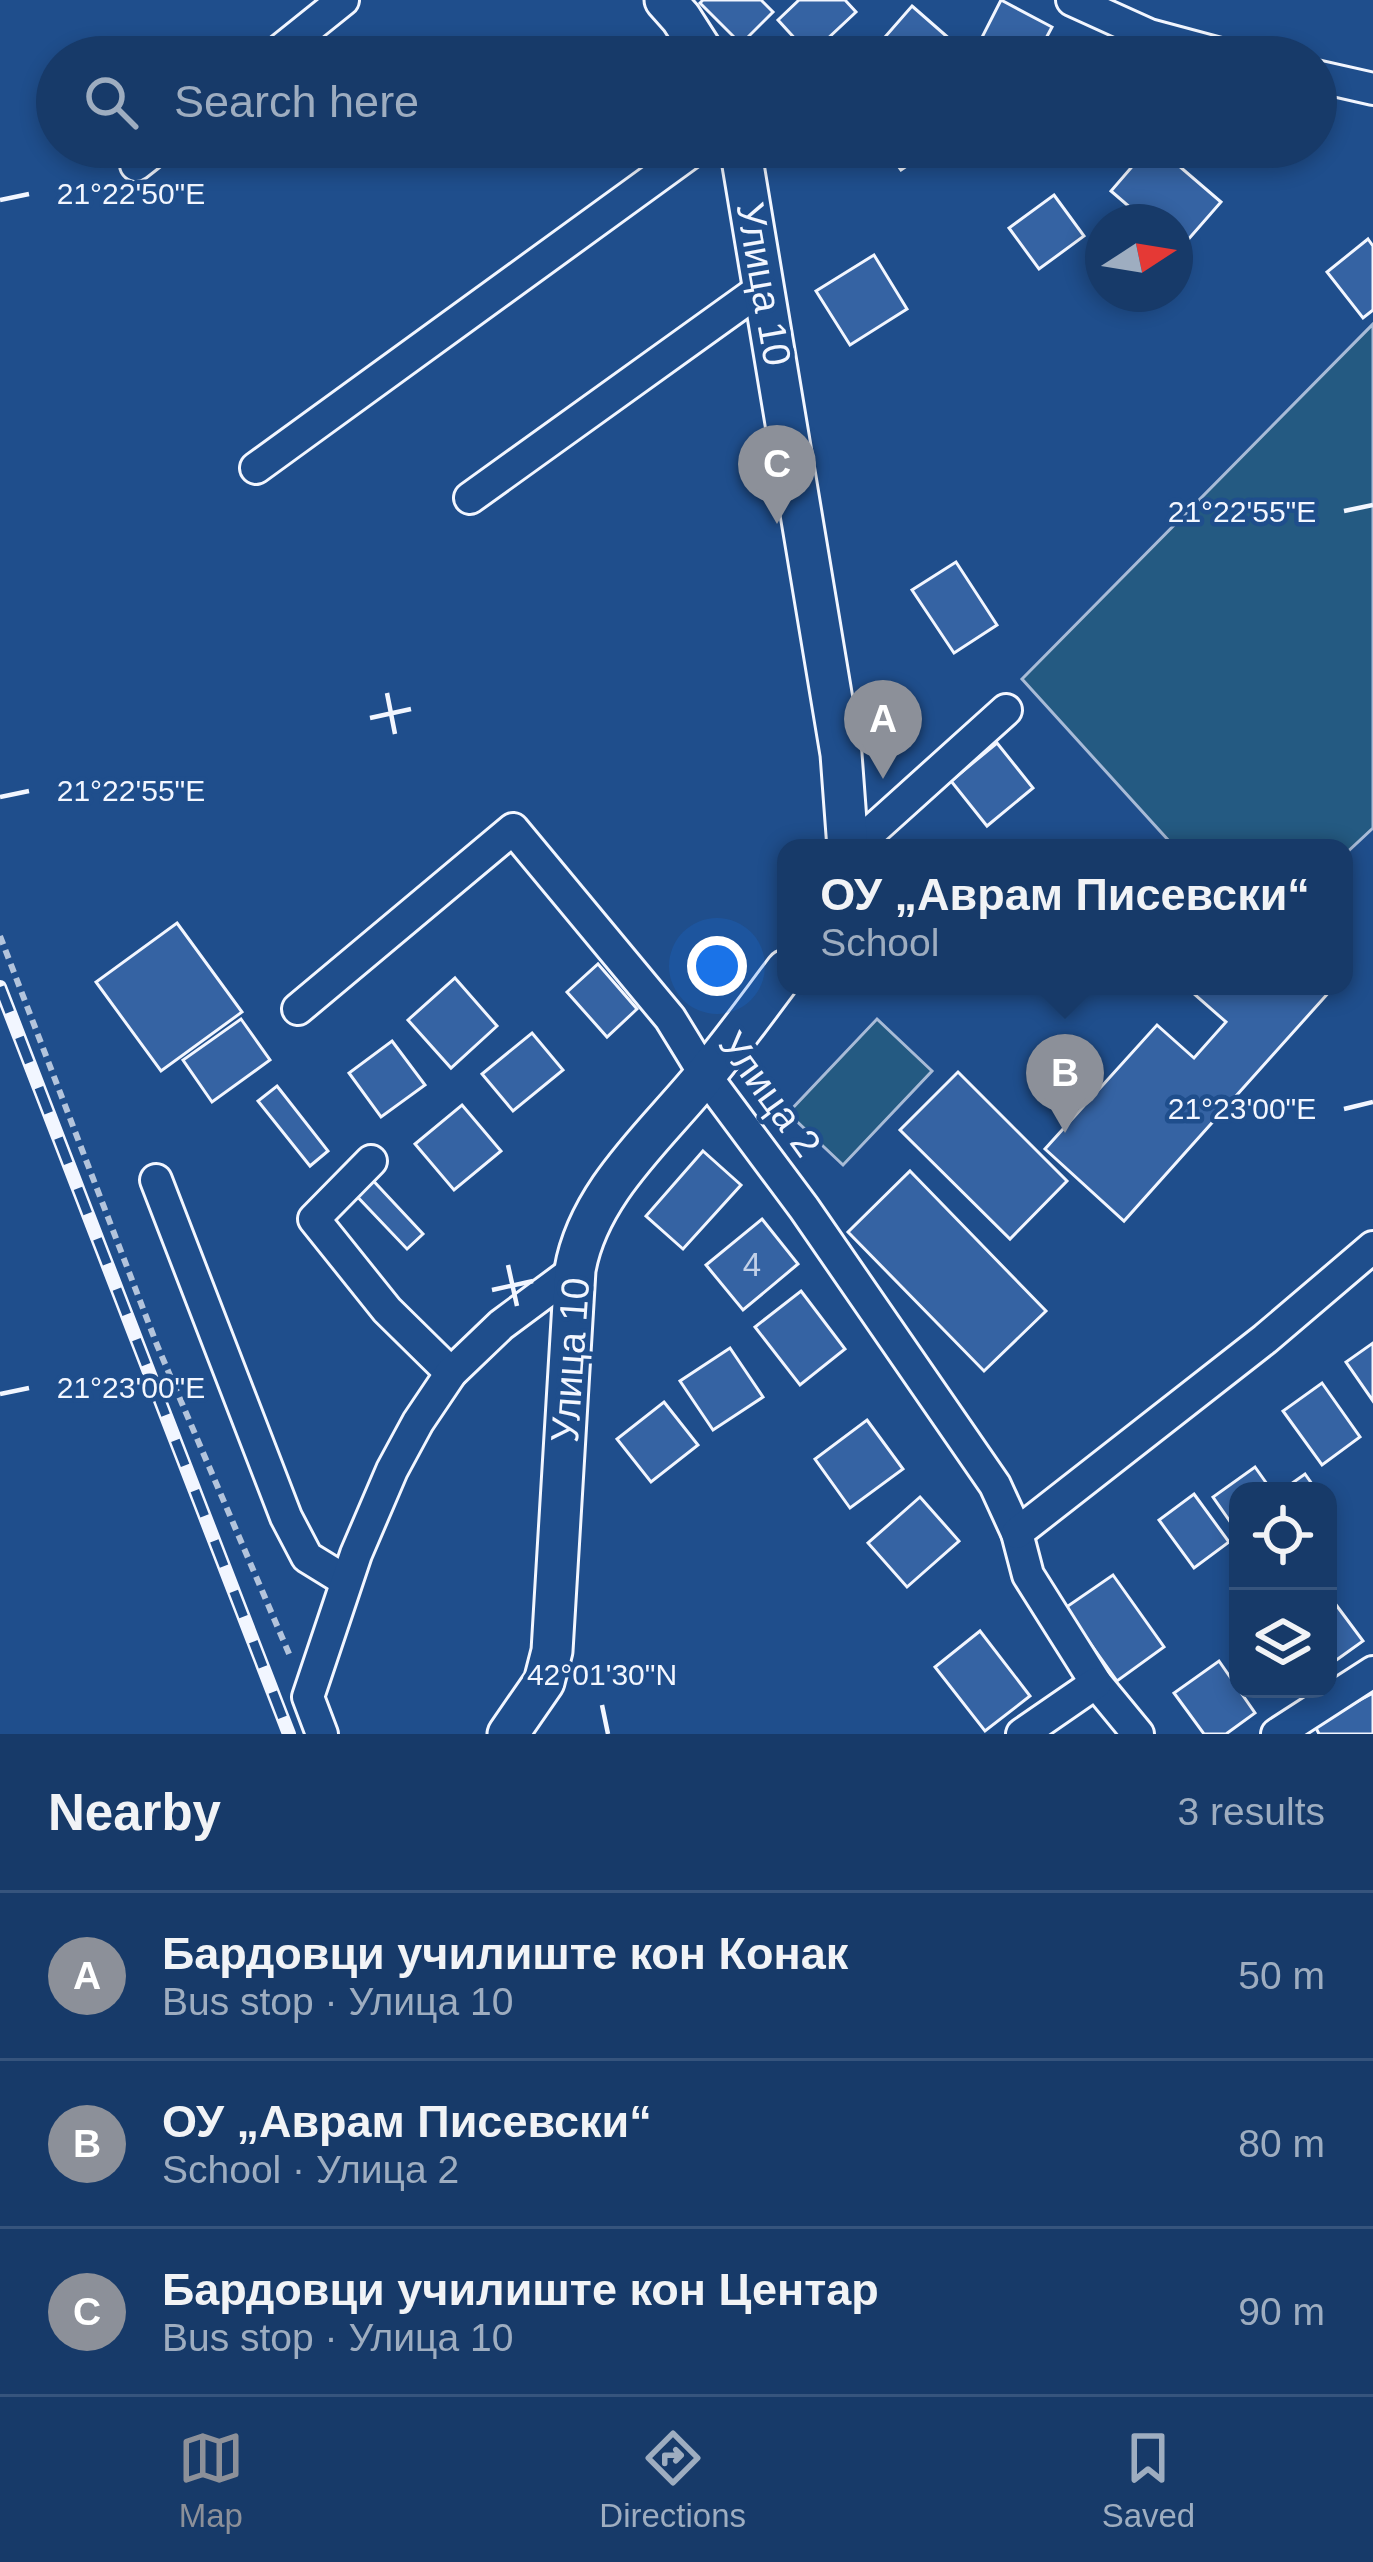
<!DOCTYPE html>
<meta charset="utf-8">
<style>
:root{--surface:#173a69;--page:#244571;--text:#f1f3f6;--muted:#9eadc0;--line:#36547d;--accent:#8c9099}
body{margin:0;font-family:Helvetica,sans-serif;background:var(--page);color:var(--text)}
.controls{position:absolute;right:36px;bottom:36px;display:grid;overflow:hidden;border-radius:24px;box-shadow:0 6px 18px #0003}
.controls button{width:108px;height:108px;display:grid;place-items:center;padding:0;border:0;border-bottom:3px solid var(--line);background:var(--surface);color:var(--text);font:60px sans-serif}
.compass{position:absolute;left:1085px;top:204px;width:108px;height:108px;border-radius:50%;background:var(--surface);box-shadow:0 6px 18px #0003;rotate:78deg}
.you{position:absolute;left:717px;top:966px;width:42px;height:42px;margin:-30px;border:9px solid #fff;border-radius:50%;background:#1a73e8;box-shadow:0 0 0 18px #1a73e833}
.badge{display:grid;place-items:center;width:78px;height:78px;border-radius:50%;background:var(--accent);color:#fff;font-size:39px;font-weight:700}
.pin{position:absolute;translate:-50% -99px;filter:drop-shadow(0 3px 6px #0008)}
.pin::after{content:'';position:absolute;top:63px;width:42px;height:36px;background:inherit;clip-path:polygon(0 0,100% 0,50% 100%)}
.popup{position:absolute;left:777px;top:839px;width:576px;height:156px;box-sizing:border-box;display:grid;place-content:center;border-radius:24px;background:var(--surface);filter:drop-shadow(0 3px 9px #0005);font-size:39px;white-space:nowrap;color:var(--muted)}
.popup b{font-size:45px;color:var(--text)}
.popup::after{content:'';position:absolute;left:50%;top:100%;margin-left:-24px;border:24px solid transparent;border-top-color:var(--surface)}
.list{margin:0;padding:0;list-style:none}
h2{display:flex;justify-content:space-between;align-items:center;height:156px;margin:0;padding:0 48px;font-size:51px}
h2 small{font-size:39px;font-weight:400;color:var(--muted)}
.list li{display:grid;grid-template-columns:78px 1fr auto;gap:36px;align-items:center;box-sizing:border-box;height:168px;padding:0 48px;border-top:3px solid var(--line)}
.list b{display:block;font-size:45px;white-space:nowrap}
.list p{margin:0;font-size:39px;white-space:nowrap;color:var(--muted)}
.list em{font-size:39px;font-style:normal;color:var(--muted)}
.icon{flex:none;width:66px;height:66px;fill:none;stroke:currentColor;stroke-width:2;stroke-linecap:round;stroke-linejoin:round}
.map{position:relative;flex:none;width:1373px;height:1734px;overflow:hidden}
.search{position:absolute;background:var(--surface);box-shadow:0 6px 18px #0003;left:36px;right:36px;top:36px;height:132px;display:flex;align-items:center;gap:30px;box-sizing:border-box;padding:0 42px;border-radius:66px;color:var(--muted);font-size:45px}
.sheet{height:660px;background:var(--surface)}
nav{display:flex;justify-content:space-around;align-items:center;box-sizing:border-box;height:168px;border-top:3px solid var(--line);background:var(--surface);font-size:33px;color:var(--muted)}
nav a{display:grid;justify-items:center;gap:6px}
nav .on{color:var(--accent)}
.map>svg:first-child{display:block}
</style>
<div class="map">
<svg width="1373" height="1734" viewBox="0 0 1373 1734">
<rect width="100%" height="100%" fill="#1f4e8c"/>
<g fill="#245a82" stroke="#a8bbd7" stroke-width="3">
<polygon points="1373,324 1373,828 1344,855 1344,848 1162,848 1169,841 1022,679"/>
<polygon points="877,1019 932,1071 843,1165 788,1113"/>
</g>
<g fill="#3563a3" stroke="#f2f6ff" stroke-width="3">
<polygon points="703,0 761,0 773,12 741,44 700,3"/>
<polygon points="799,0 845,0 856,12 810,55 778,20"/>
<polygon points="1001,0 1052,27 1036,57 992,57 976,49"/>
<polygon points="912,6 960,48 952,57 876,57 871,53"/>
<polygon points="888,147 935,147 901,170 885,148"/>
<polygon points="1149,147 1157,147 1221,202 1179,250 1175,246 1175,222 1147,222 1111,191"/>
<polygon points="1054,195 1084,236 1039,269 1009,228"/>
<polygon points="1368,239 1373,246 1373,310 1363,318 1327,272"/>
<polygon points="874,255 907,309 850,345 816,291"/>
<polygon points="956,562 997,625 954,653 912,590"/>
<polygon points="997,743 1033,788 987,826 951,781"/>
<polygon points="177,923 242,1012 161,1071 96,982"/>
<polygon points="598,964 637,1009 607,1037 567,992"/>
<polygon points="455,978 497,1026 451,1068 408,1020"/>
<polygon points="1197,986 1326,986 1331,990 1124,1221 1045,1149 1157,1025 1194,1058 1226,1022 1192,992"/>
<polygon points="241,1019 270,1060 212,1102 183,1060"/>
<polygon points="532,1033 563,1070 513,1111 482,1074"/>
<polygon points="392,1041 425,1085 381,1117 349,1073"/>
<polygon points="958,1072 1067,1181 1010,1239 900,1130"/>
<polygon points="277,1086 328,1151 310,1166 258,1101"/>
<polygon points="462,1105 501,1151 454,1190 415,1144"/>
<polygon points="703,1151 741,1185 683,1249 646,1216"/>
<polygon points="910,1171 1046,1311 984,1371 848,1232"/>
<polygon points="366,1173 423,1234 407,1249 350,1189"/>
<polygon points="762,1219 798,1264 743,1310 706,1265"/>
<polygon points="801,1291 845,1349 800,1385 755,1327"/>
<polygon points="1373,1343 1373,1401 1346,1362"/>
<polygon points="730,1348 763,1397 713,1430 680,1381"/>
<polygon points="1322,1383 1360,1437 1322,1465 1283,1411"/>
<polygon points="664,1402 698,1445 651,1482 617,1439"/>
<polygon points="867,1420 903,1469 850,1508 815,1459"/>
<polygon points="1255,1467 1272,1491 1238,1491 1238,1533 1213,1497"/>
<polygon points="1305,1474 1317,1491 1281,1491"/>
<polygon points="1194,1494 1229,1542 1194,1568 1159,1520"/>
<polygon points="920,1497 959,1541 907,1587 868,1543"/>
<polygon points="1113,1575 1164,1647 1117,1681 1065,1608"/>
<polygon points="1328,1594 1363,1641 1328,1666"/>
<polygon points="980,1631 1030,1696 985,1731 935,1667"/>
<polygon points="1219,1661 1255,1713 1226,1734 1204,1734 1174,1693"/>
<polygon points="1373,1693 1373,1734 1319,1734 1314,1724"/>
</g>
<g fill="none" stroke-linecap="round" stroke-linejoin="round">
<g stroke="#f2f6ff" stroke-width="36">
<g id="minor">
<polyline points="1072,0 1149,35 1231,57"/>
<polyline points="272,57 343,0"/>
<polyline points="1316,76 1373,89"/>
<polyline points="136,165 159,147"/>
<polyline points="256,468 698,147"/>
<polyline points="470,498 765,286"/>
<polyline points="853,848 1006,710"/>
<polyline points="298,1009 513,829 670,1018 705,1075 804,1208 995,1485 1017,1533 1028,1575 1096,1683 1138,1734"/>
<polyline points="371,1161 314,1219 387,1310 451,1373"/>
<polyline points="156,1180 286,1517 307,1557 346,1581"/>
<polyline points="1017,1533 1265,1339 1373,1247"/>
<polyline points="322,1734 308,1697 356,1554 392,1470 418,1422 451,1373 501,1325 575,1270"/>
<polyline points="1022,1734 1096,1683"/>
<polyline points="1277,1734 1373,1672"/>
</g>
</g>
<g stroke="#f2f6ff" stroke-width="45">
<g id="tertiary">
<polyline points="665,0 681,18 706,57"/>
<polyline points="740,147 841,754 848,848"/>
<path d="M 508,1734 L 544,1682 L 552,1651 L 575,1270 C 588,1194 654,1137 701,1080 C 731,1045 758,1007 786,970"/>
</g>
</g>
<polyline stroke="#b3c4dc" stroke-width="6" stroke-dasharray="9 6" stroke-linecap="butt" points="0,936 157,1345 290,1656"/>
<use href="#minor" stroke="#1f4e8c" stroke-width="30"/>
<use href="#tertiary" stroke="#1f4e8c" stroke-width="39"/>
<g stroke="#f2f6ff" stroke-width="14">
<polyline id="rail" points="0,987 289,1734"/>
</g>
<use href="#rail" stroke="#1f4e8c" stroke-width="9" stroke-dasharray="27" stroke-linecap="butt"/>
</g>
<path fill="none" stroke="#f2f6ff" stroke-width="4.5" d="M 0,200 L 29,194M 1344,511 L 1373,505M 387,693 L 395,734M 370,718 L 411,709M 0,797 L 29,791M 1344,1109 L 1373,1102M 508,1265 L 517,1306M 492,1290 L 533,1281M 0,1394 L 29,1388M 602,1705 L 608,1734"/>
<g text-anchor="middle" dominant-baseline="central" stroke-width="9" stroke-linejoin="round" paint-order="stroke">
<g font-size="33" fill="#c3d1e8">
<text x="752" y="1264">4</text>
</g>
<g font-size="39" fill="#f2f6ff" stroke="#1f4e8c">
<text transform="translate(764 284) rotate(80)">Улица 10</text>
<text transform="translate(770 1094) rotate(54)">Улица 2</text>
<text transform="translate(570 1360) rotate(-86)">Улица 10</text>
</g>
</g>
<g font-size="30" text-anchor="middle" fill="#f2f6ff" stroke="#1f4e8c" stroke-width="9" stroke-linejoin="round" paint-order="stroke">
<text x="131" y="204">21°22'50"E</text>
<text x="1242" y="522">21°22'55"E</text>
<text x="131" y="801">21°22'55"E</text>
<text x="1242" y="1119">21°23'00"E</text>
<text x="131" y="1398">21°23'00"E</text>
<text x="602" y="1685">42°01'30"N</text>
</g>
</svg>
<div class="controls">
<button><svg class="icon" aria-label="locate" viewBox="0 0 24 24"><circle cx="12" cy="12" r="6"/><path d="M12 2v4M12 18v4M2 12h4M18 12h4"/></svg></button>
<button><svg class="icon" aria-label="layers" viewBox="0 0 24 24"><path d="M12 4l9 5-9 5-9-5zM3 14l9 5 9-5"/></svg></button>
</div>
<svg class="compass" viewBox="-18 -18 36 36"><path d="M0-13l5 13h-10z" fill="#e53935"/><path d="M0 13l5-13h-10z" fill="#9eadc0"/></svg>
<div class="you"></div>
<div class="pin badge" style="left:883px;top:779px">A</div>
<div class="pin badge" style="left:1065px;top:1133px">B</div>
<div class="popup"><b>ОУ „Аврам Писевски“</b>School</div>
<div class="pin badge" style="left:777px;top:524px">C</div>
<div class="search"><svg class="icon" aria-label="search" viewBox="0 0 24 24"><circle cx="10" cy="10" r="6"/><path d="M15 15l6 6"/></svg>Search here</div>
</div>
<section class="sheet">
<h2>Nearby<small>3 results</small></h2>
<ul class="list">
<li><span class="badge">A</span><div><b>Бардовци училиште кон Конак</b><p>Bus stop · Улица 10</p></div><em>50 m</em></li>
<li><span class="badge">B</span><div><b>ОУ „Аврам Писевски“</b><p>School · Улица 2</p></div><em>80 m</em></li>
<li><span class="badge">C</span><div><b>Бардовци училиште кон Центар</b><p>Bus stop · Улица 10</p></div><em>90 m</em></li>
</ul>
</section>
<nav>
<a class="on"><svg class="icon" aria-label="map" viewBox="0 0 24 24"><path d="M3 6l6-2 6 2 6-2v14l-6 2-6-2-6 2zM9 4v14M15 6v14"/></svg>Map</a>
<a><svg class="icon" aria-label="directions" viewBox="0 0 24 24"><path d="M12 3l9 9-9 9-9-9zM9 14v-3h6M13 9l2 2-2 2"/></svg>Directions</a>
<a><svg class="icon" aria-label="saved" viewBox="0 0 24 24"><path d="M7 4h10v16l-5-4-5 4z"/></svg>Saved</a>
</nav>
